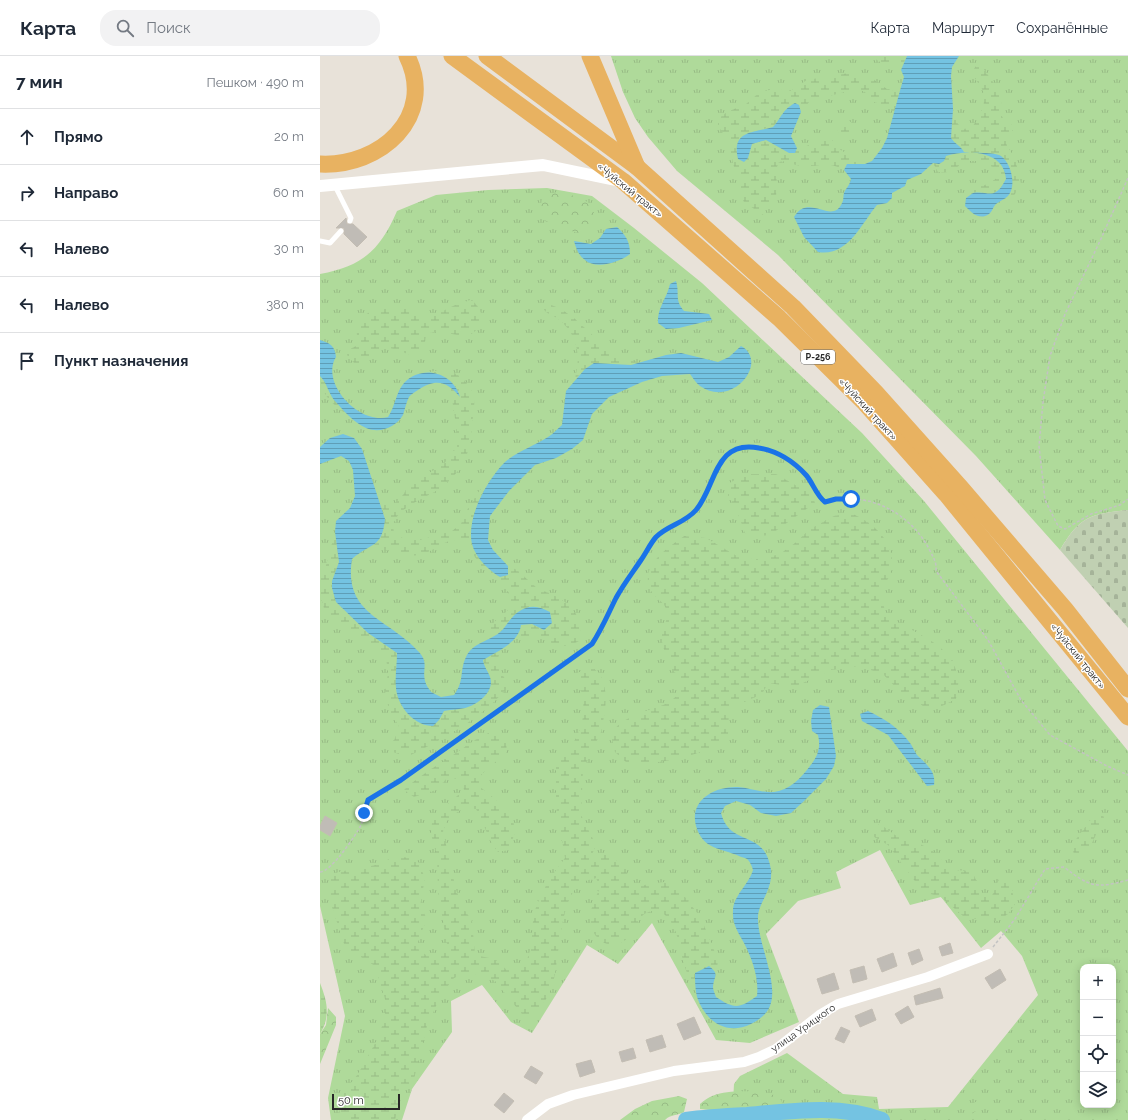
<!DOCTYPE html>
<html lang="ru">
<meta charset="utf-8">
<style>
:root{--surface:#fff;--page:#f2f2f3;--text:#1f2937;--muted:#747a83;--line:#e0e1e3}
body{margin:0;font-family:Raleway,sans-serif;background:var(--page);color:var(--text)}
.controls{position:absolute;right:12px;bottom:12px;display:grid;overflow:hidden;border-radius:8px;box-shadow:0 2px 10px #0003}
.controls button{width:36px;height:36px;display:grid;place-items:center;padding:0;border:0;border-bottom:1px solid var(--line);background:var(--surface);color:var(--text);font:20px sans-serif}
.scale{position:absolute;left:12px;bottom:10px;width:68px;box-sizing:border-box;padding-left:4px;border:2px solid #272727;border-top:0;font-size:11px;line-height:14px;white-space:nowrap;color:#272727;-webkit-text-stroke:3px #fff;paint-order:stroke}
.stop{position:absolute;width:12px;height:12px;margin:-9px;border:3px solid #1a73e8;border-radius:50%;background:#fff}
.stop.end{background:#1a73e8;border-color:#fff;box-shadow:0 1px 4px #0008}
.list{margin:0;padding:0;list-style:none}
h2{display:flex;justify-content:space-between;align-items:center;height:52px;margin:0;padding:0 16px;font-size:17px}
h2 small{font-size:13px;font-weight:400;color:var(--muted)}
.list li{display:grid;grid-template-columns:26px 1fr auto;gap:12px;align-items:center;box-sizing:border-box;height:56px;padding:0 16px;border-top:1px solid var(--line)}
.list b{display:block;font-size:15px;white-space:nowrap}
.list em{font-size:13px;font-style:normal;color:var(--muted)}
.icon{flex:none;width:22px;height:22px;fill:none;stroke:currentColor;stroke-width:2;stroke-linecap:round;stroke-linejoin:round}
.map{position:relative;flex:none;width:808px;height:1064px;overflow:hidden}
header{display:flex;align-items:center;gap:24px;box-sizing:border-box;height:56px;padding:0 20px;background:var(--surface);border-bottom:1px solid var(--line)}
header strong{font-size:19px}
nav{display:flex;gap:22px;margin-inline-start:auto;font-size:14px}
.search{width:280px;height:36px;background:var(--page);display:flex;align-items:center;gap:10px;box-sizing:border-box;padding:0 14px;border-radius:16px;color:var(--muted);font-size:15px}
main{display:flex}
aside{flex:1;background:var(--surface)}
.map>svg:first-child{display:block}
</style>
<header>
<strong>Карта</strong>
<div class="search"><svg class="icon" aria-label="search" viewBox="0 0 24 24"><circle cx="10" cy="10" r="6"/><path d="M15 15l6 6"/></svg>Поиск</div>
<nav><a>Карта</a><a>Маршрут</a><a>Сохранённые</a></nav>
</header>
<main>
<aside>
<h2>7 мин<small>Пешком · 490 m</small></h2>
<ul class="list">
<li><svg class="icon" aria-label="ahead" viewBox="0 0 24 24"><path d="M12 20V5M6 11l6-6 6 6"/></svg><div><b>Прямо</b></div><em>20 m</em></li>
<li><svg class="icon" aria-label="right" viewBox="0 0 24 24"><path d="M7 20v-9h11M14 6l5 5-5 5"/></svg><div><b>Направо</b></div><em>60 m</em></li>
<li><svg class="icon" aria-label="left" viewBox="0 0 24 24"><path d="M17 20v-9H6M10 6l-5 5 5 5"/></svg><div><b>Налево</b></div><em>30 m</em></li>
<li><svg class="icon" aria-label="left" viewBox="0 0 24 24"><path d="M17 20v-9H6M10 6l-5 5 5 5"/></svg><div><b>Налево</b></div><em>380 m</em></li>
<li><svg class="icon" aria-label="arrive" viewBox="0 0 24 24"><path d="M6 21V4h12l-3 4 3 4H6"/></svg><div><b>Пункт назначения</b></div></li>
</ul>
</aside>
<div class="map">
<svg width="808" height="1064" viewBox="0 0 808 1064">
<defs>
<pattern id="grass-tufts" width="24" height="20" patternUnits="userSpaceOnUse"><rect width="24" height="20" fill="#afda9a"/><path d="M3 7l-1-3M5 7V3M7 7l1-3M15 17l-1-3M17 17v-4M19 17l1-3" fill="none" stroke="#97bb85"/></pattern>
<pattern id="forest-crowns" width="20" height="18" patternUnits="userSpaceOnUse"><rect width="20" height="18" fill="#afda9a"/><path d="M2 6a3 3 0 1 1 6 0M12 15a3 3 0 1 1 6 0" fill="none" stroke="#97bb85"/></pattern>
<pattern id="wetland-marsh" width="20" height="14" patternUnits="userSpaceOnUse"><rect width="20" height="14" fill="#afda9a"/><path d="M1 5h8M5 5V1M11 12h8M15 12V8" fill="none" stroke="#97bb85"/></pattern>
<pattern id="cemetery-stones" width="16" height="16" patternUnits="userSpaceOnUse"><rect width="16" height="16" fill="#c0d0b2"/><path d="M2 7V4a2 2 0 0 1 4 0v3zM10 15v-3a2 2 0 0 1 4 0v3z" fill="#a5b399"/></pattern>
<pattern id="water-rules" width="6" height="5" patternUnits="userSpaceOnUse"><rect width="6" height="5" fill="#74c3e2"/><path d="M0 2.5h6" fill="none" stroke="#5f9eb7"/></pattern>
</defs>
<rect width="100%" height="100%" fill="#e8e2d9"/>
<g fill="url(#grass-tufts)" fill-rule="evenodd">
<path d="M 291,0 L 808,0 L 808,454 C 770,458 760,460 740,494 L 656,400 L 458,199 L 357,115 L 328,81 L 315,62 L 303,36 Z"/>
<path d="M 227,132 L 272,140 L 314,172 L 382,227 L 542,377 L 604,445 L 808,695 L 808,1064 L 412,1064 L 414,1028 L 420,1020 L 467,997 L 523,1038 L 557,1041 L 559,1053 L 628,1051 L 718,939 L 702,900 L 681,875 L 661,892 L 621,841 L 590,849 L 560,794 L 516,816 L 521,832 L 478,845 L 446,878 L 479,966 L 430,987 L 396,984 L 332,867 L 298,908 L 267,889 L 212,977 L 191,966 L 162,929 L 131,945 L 132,976 L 92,1033 L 82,1064 L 11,1064 L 8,1042 L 25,960 L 0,850 L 0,218 C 43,210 60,194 77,155 L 116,139 L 168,134 ZM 763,911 L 793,911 L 793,1049 L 763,1049 Z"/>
</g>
<g fill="url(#forest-crowns)">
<path d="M 241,135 L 250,137 L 256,143 L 266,145 L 273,150 C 275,164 275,168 264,178 C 250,176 239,169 225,165 L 220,155 L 222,143 L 230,138 Z"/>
<polygon points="8,952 16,961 16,969 0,1008 0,978 6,969"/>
<path d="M 438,1035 L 454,1039 L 461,1044 L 467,1060 L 479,1064 L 437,1064 L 429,1058 L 404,1060 L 397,1059 L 390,1054 L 380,1053 L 380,1048 C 396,1033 417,1036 438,1035 Z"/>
<path d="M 359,1040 L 367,1043 L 364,1056 C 357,1060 351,1058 345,1064 L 300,1064 L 315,1053 L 332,1045 Z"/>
<polygon points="657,1045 660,1050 658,1054 651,1058 647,1057 645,1053"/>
</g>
<g fill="url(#wetland-marsh)">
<polygon points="551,0 583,0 585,8 581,14 577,6 560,6"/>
<path d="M 656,10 L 663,12 C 668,20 675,27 679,36 C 686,51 672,58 692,69 L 692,77 L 686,83 L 687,90 L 695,102 L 701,128 L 693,141 L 684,143 C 699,127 688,116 680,99 L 654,97 C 671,103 684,99 686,123 C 674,146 669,134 653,137 L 646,142 L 646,135 C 658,125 667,135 679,119 L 676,112 L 655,105 L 645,105 C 636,112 631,118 618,116 L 613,107 L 619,108 L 626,100 L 640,98 L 641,91 L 635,88 L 631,82 L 633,53 L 638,68 L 643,73 L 651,72 C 660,62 668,47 662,33 C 659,27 654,23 652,16 Z"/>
<path d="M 529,17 L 553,23 L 567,33 L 576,35 L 581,31 L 573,62 L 572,55 L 567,48 L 563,49 L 551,45 L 545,36 L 536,33 L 490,45 L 481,56 L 479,50 L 465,52 C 454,77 451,70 428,76 L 428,102 L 432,88 C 454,79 456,97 475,97 L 477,92 C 490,92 499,80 511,83 L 519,93 L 545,108 L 527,108 L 524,114 C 505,104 499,112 481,110 C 472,109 469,104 459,106 L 457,111 L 456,145 L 451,150 L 444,151 L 443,159 L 424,146 L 420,139 L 420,120 L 414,111 L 408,84 L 398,70 L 398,63 L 407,56 L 426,48 L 440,36 L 454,33 L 470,35 L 487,24 Z"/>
<polygon points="526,63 531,66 529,80 525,82 521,81 517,75 521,65"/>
<path d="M 150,244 C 155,246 158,250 160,255 C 163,260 161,266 159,270 C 148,289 130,274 116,276 C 113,276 109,277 106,278 C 103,319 79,286 61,293 C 56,295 49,303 44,307 L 34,307 L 27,299 L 28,294 L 38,289 C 38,283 35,273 38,267 C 44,251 80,249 95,253 L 100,261 L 109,262 L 133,250 Z"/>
<path d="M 229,248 L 241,253 L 254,262 L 291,296 L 302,303 L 318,306 C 292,314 278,299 255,323 C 261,299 258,278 237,262 C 231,258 226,258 223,252 Z"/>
<path d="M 120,314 C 135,315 143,320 151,334 C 157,344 153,358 152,369 C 150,396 146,409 126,428 C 112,442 64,452 75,479 L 88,484 L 100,484 L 132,475 L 141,468 L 144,459 L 159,435 L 170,424 L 159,444 L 172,516 L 180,521 L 188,519 L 188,510 L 197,514 L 218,533 L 232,538 L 245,546 L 256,558 L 261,573 L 259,585 C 240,596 233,585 215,581 C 209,580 202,582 196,583 L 200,575 L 201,569 L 212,568 L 224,574 L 232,568 L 188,565 L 183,573 L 170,581 C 166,563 190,560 191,547 C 192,532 172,522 163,512 C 156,504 148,486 136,484 C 126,483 111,497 99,499 C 81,502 69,494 52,491 L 59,484 L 64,456 L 59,446 L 72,449 L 80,443 L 91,427 L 123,409 L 137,391 L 137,375 L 132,343 L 116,326 L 131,330 L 139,340 L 138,333 L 116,317 L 104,317 Z"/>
<path d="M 0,320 L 8,329 L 14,343 L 28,359 C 14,350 0,338 0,320 Z"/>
<polygon points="425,418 456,418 491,438 495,447 450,479 438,480 425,477 415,450 408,440 408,428"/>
<path d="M 530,457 C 553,465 578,488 571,516 C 570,522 563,529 560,535 L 566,559 C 593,578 635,587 638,624 C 639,630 637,637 636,643 L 620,651 L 603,650 L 580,636 L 563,618 L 538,610 L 511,614 L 474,631 L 448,627 L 442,638 L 409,653 L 408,680 C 385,701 337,709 307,707 L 295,696 L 291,677 L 301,666 L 320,657 L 346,648 L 357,640 L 361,626 C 352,611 341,596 342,578 C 343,571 348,563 347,557 C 346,546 336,543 331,535 C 318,510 348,492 364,480 L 386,482 L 417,500 L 437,504 L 460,498 L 475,487 L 490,473 L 514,460 Z"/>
<path d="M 15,476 L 19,506 L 12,525 L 16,546 L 48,577 L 77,597 L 119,664 L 124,655 L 135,653 L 169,635 C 171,618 166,618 163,604 L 181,592 L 176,609 L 189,629 C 165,661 123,683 87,701 L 73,696 L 74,685 L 79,670 L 70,656 L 65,639 L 68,616 L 66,602 L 51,589 L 29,577 L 5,556 L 0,538 L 0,523 L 5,513 Z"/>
<path d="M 272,611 L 280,618 L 284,628 L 286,640 L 285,655 L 281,676 L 263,714 L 261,759 L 276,789 L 271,801 L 287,798 C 303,808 308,813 311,831 L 344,826 L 359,833 L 381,862 L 398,904 L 396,921 L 394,914 L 375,917 L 375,930 C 357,909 364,875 344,858 C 338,853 327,855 322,860 C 314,867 318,878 302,886 C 285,896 268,877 270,860 C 271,850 277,839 280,831 L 276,822 C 271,824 264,824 261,827 C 239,843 240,902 233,927 C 229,940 222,951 213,961 L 206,963 L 175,925 L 164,920 L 146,916 L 134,922 L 121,939 L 107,970 L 94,1023 L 81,1038 L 75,1064 L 20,1064 L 19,1049 L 22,1038 L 38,1018 L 58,982 L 65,961 L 65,943 L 55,910 L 25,891 L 10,845 L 9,824 L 18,816 L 56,809 L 76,800 L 97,803 L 105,822 L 100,850 L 107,863 L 99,882 L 97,892 L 106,899 L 119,897 L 127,888 L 118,836 L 117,801 L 111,778 L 112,766 L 129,747 L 144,734 L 142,724 L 128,721 L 116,734 L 94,741 L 84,734 C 101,718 120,708 139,695 C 154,685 159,680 177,674 L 187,683 L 186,699 L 168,711 L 159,722 L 159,730 L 192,757 L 195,776 L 189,794 L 178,796 C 167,784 165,767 156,753 L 143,752 L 128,763 L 123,775 L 136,834 L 144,853 L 152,865 L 155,899 L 174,903 L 187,914 C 217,914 210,879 214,858 C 219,838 232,819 245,802 L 236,749 L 236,707 C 254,690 266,671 263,645 C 262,635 258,627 257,617 Z"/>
<polygon points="782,756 784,762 769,793 762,799 754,798 752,792 754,786 775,758"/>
<polygon points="560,768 575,779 598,787 612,794 631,814 652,815 663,840 671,842 679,823 689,819 695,848 688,858 678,865 661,864 643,860 621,841 607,837 600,832 568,789 551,779 553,771"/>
<path d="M 0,927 C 7,945 11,960 0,978 Z"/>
</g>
<path fill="url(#cemetery-stones)" d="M 808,454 L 808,572 L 740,494 C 760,460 770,458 808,454 Z"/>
<g fill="url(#water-rules)">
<path d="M 587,0 L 639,0 L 632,11 L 631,20 L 633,53 L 631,82 C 635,88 641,90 644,96 C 652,97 675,96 681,100 C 690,106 696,126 690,137 C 687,143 681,144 676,148 C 673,151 672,156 669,158 C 659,165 651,156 645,150 L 646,142 L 653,137 C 669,134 674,146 686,123 C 684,94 647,93 626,100 L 624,105 L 619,108 L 613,107 L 601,118 L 587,124 L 585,130 L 572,137 L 572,142 L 567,147 L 557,149 C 541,168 528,201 498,196 L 484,181 L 474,161 C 489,136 512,170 522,147 C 524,144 523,140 524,137 C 526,132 530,129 531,123 L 524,114 L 527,108 L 545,108 L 552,105 L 562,92 L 567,82 L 581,31 L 584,21 L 581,14 Z"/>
<path d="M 475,47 L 479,49 L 481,56 L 471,80 L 477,92 L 475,97 L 469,97 L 446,84 L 432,88 L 428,102 L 424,106 L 418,103 C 411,74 434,77 453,71 C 462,61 462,54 475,47 Z"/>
<path d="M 297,171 C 306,179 310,186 310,198 C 300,206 276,214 265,204 C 258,199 256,192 254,185 L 271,188 L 280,182 L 286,173 Z"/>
<path d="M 356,225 C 360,238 354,243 364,255 L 389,258 L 392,264 L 359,272 L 346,273 L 338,267 C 337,252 347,242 350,228 Z"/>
<path d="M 0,284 C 10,287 15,290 16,301 C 0,327 39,369 68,361 C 75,351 76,336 84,327 C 102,308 133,316 140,341 C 127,325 116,322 98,334 C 95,336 91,338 89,341 C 86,347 85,353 83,359 C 76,371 60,378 46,372 C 33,366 23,354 14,344 C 8,336 7,327 0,320 Z"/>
<path d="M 421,290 C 450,306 412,353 380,330 C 376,327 373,322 370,318 L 342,320 L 322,326 L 289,341 L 272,358 L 263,384 L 252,393 L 236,402 L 215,409 L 189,435 L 170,460 L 168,484 L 173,494 L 188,510 L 188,519 L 180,521 C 167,513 151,498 151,480 C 150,455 168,423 185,406 C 198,395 214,390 228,381 C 233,378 237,373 242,369 L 246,335 L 265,313 L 274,307 L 311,309 L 346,299 L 361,297 L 398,306 L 409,301 Z"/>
<path d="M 23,378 L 34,382 L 42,393 L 65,463 C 62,493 51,486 32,503 C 23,559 69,562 99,596 C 109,607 102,613 105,625 C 106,629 109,633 111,636 L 121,641 L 134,639 C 145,624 139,616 146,601 C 153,585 174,585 184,572 C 190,564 196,555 206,552 C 215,549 222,552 230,556 L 232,567 L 224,574 L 212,568 L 201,569 C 199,587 177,595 163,604 C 164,611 168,615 170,621 C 175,634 160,647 148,651 C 141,654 131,653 124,655 L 119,664 L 113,670 C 96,670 81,654 77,638 C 74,626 77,610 77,597 L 48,577 L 16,546 L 12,532 L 12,525 L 19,506 L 15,476 L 16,465 L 30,452 L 35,440 L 33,414 L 29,405 L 21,400 L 0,408 L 0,391 L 10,382 Z"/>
<path d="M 500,649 L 509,651 L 516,700 L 514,710 L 506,723 L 483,746 L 471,757 L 456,760 L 441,757 L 430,749 L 416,745 L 405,750 L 401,757 C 410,792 445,772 451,814 C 453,835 437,848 438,863 C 438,888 459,926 450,950 C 447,958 439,964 431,968 C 406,980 385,965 377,941 C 375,933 375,925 375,917 L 389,910 C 400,919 394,919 393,931 C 393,934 395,938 396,941 C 414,953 419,953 437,940 C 439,921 432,903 424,887 C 418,876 412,868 413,855 C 413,840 429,828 433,814 C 432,811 430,805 427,803 C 426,802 421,801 419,800 C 401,792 383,794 376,770 C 369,744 395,730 418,731 C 430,732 442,737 454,736 C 470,734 481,722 490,710 C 498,700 501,691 498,679 L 492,675 L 491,665 L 493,654 Z"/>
<path d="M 548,655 C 565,663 578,671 590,687 C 593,691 595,697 598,700 C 607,709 616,715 614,729 L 607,730 L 568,679 L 542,665 L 540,658 Z"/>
</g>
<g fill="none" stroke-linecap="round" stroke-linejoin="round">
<path stroke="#74c3e2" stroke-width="16" d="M 366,1064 C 386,1061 406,1060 427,1059 C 471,1055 520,1048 562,1064"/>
</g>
<g fill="#c0bcb6" stroke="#c3bdb3">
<polygon points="26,162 27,168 33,168 47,181 37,191 24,178 24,172 16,172"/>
<polygon points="5,760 17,767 10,780 0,774 0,770"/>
<polygon points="630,887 633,897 622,900 619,891"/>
<polygon points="599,893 603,904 592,909 588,897"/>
<polygon points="573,897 577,910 562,916 557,903"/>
<polygon points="544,910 547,923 533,927 530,914"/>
<polygon points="680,913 686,924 672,933 665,922"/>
<polygon points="514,917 519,933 502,938 497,923"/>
<polygon points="620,932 623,942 596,949 594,940"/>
<polygon points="588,950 594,961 581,968 575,958"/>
<polygon points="552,953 556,964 540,971 535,960"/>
<polygon points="374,961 381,977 364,984 357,968"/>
<polygon points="521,971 530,975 524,987 515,983"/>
<polygon points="342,979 346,991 330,996 326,984"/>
<polygon points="313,992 316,1002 302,1006 299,996"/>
<polygon points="271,1004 275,1016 260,1021 256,1008"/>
<polygon points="211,1010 223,1017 216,1028 204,1021"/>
<polygon points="184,1037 194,1045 184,1057 174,1049"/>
</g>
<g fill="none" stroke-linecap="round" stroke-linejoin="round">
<g stroke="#c3c3c3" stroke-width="1.5" stroke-dasharray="3 2" stroke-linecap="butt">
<polyline points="808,122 780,185 745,258 730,300 723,346 719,390 725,444 738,470 745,473 771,458 800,449 808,443"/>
<path d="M 0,816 C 11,816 36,779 41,769 C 44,761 45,752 48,744 L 81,724 L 272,588 C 282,573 288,558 296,542 C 303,529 313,516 321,504 C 326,497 330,488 336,481 C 348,469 365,467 376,454 C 396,431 395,383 439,392 C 457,395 474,406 486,419 C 493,427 496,439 505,446 C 546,434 590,456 609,493 C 613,501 617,506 616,515 L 668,584 L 701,644 L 730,679 L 787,710 L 808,719"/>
<path d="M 673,891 L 695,863 L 725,813 L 744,811 C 770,831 775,833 808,824"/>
</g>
<g stroke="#fff" stroke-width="5">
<polyline points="15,130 31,162 30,165"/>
<polyline points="0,185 10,187 21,175"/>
</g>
<polyline stroke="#fff" stroke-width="10" points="207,1064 228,1048 253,1039 354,1015 424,1006 439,1001 456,993 501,958 518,948 608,921 668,898"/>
<polyline stroke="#fff" stroke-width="12" points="0,130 223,109 300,125"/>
<g stroke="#e8b261" stroke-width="17">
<polyline points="132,0 303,125 459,262 545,347 626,438 808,661"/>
<polyline points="167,0 317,111 473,251 556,337 641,432 745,553 808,633"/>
<polyline points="270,0 317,111"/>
<path d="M 0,108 C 60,111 117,61 87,0"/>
</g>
</g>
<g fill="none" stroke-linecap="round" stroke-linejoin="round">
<path stroke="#1a73e8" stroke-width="5" d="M 44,757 L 48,744 L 81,724 L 272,588 C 282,573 288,558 296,542 C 303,529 313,516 321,504 C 326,497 330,488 336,481 C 348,469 365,467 376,454 C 396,431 394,383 439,392 C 457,395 474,406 486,419 C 493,427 496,439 505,446 L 516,443 L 531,443"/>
</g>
<g text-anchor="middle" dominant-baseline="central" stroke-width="3" stroke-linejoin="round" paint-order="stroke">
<rect fill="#fff" stroke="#686868" stroke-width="1" x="481" y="294" width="34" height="14" rx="3"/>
<g font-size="9" font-weight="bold" fill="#272727">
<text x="498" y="301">Р-256</text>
</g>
<g font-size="10" fill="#272727" stroke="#fff">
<text transform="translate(310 134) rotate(39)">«Чуйский тракт»</text>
<text transform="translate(548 353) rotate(47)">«Чуйский тракт»</text>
<text transform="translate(758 600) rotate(51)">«Чуйский тракт»</text>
<text transform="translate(483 972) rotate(-35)">улица Урицкого</text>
</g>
</g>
</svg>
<div class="controls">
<button>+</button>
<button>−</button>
<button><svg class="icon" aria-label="locate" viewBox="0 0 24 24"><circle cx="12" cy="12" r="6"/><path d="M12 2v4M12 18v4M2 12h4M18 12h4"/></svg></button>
<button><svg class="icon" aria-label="layers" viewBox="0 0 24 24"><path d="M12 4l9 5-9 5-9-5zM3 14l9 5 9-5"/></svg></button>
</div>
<div class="scale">50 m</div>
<div class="stop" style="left:531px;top:443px"></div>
<div class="stop end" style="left:44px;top:757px"></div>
</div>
</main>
